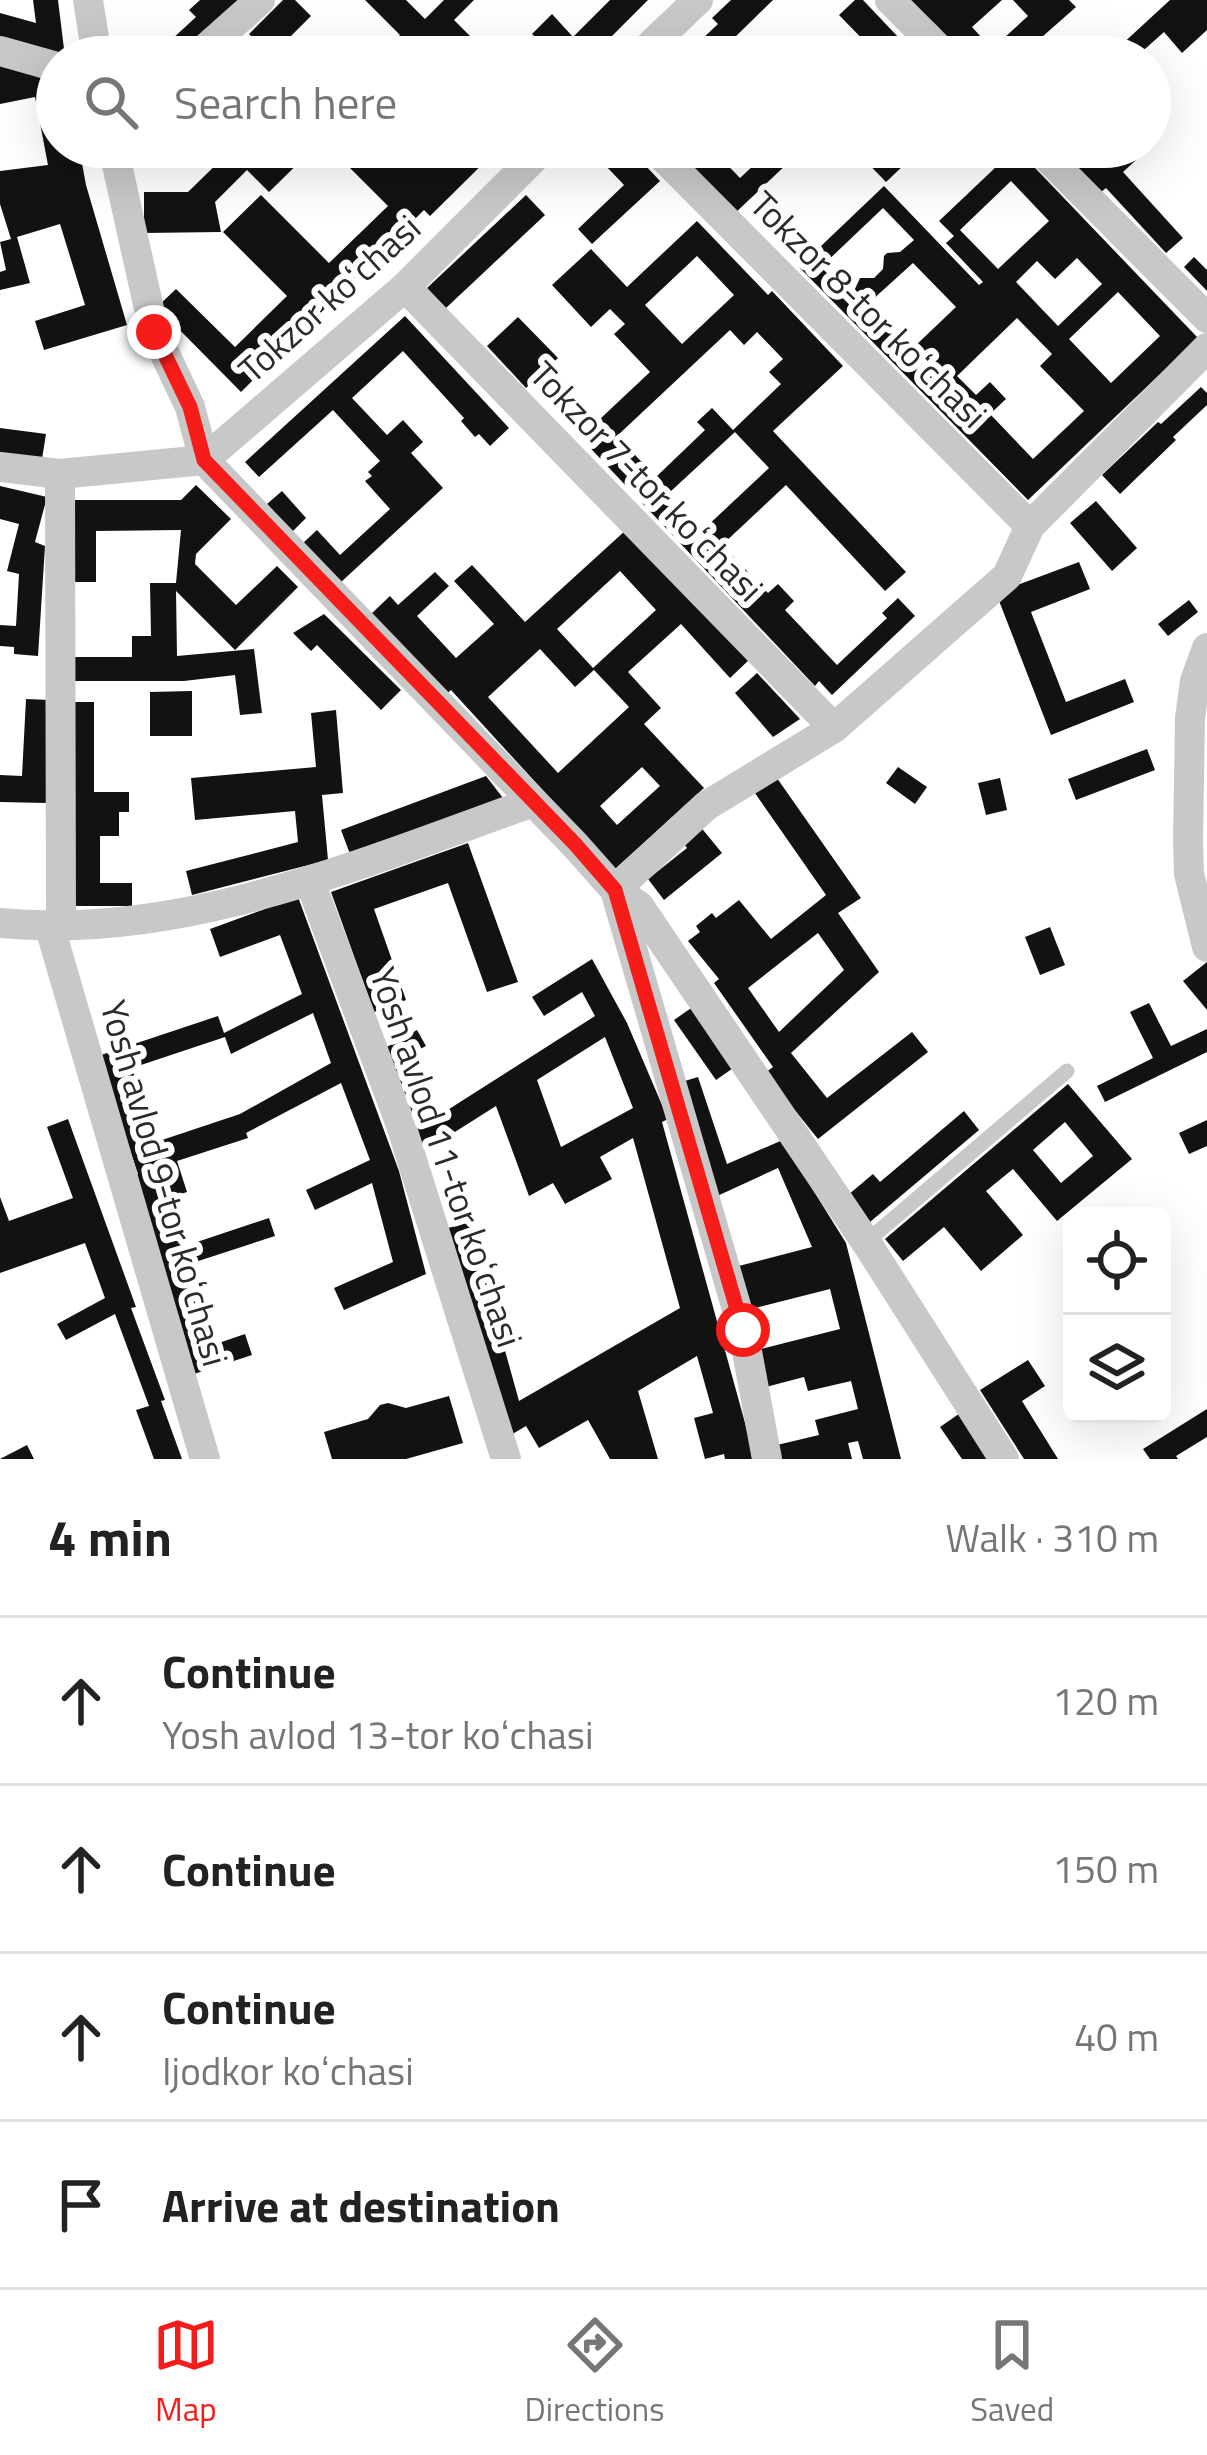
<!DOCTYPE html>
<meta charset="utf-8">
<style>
:root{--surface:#fff;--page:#f6f6f6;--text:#222;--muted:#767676;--line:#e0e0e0;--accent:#f61c1a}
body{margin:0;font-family:"Titillium Web",sans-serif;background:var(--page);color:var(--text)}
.controls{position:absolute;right:36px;bottom:36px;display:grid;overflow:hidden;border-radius:18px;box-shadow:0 12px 48px #0002}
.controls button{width:108px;height:108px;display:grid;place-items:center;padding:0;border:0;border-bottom:3px solid var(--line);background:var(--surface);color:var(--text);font:60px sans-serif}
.stop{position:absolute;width:36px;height:36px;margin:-27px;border:9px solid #f61c1a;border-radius:50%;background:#fff}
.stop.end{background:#f61c1a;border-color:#fff;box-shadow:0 3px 12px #0008}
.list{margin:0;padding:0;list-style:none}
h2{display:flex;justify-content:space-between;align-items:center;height:156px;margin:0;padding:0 48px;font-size:51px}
h2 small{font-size:39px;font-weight:400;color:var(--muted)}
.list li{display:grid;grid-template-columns:78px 1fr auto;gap:36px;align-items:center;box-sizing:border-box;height:168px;padding:0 48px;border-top:3px solid var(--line)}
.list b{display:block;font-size:45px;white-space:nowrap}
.list p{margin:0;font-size:39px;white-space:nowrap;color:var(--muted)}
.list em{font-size:39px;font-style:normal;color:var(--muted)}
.icon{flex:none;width:66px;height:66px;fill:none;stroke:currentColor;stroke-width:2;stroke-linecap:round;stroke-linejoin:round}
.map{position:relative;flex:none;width:1207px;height:1459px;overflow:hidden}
.search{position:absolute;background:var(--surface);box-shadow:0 12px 48px #0002;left:36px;right:36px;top:36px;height:132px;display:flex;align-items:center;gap:30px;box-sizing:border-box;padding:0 42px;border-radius:66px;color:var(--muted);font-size:45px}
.sheet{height:828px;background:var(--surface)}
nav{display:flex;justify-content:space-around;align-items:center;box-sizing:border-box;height:168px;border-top:3px solid var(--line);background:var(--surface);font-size:33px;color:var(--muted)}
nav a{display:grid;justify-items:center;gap:6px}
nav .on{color:var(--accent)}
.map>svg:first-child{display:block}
</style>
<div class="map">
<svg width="1207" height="1459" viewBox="0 0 1207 1459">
<rect width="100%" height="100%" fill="#fff"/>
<g fill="#121212" fill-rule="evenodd">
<polygon points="33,0 58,0 65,57 0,41 0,13 36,23"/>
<polygon points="200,0 249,0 207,30 177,57 163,57 158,52 196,17 189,10"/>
<polygon points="283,0 295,0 311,16 286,41 300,55 297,57 272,57 249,34"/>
<polygon points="365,0 406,0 425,19 444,0 474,0 454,20 491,57 464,57 454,47 444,57 383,57 380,54 400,35"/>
<polygon points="610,0 648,0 591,57 555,57 532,34 552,14 573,37"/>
<polygon points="731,0 773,0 732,40 728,36 706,57 683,57 718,24 712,18"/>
<polygon points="855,0 863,0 917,57 870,57 875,52 839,15"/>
<polygon points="905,0 1002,0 972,27 992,49 1028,16 1013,0 1069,0 1076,7 1025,52 1029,57 965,57 936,25"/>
<polygon points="1170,0 1207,0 1207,30 1182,53 1164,32 1136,57 1128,57 1119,47"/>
<polygon points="0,63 57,77 57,147 79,147 86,185 127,325 44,350 35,321 85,305 60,224 17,237 30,283 0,290 0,272 6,270 0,242 11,239 0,204 0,171 48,165 35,97 0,104"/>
<polygon points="1150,135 1156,142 1123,172 1183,238 1166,253 1106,188 1100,193 1057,147 1106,147 1110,154 1117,147 1150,147"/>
<polygon points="224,147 263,147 274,158 285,147 315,147 269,192 247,170 215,202 221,232 144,233 144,192 188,192 229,152"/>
<polygon points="329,147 402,147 418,164 436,147 500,147 430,216 424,210 241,392 157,307 176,289 235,347 287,296 223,232 261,195 329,263 388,206"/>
<polygon points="588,147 628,147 660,181 592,244 578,229 624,185"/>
<polygon points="673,147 710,147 740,178 773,147 805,147 733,215"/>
<polygon points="852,147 923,147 886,182"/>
<path d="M 978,147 L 1015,147 L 1198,338 L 1028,500 L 799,267 L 884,186 L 979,285 L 983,282 L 946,243 L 954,236 L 939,221 L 997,166 ZM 1011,181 L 1049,221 L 998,269 L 960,230 ZM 883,208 L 914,240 L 900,252 L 887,253 L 884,256 L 883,269 L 874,278 L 860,278 L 855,289 L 856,295 L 852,299 L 821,267 ZM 1077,258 L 1102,284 L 1058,326 L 1016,282 L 1037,261 L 1055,279 ZM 913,263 L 956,307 L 915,346 L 871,301 ZM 1118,292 L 1160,336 L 1111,383 L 1069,339 ZM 1017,318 L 1052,354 L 1040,366 L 1084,411 L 1033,459 L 990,414 L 1006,399 L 990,382 L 976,395 L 957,376 Z"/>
<polygon points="526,195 545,215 446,308 427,288"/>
<path d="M 697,221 L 768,295 L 772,291 L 843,366 L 773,431 L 906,572 L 885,591 L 786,485 L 722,545 L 768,593 L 778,584 L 794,601 L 785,610 L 837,665 L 887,618 L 882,613 L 898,598 L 915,616 L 832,695 L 819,681 L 815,686 L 544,399 L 564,381 L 600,419 L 650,372 L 614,334 L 625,324 L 610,309 L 591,327 L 552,285 L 591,249 L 627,287 ZM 697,256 L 734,295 L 682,344 L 645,305 ZM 730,330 L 744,345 L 757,332 L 783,359 L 769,372 L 781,384 L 733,430 L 712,408 L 697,422 L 705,430 L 656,477 L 617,436 ZM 733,430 L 769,468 L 704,529 L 670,492 L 735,432 Z"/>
<polygon points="1194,257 1207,270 1207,291 1184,267"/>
<polygon points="405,316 509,428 490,446 479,434 475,437 461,421 464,418 403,351 352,398 387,435 403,420 423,442 411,453 443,488 340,583 303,543 317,530 340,555 390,509 365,481 372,476 368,472 380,461 333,410 259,477 245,462"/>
<polygon points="518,317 558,358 526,388 487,346"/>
<polygon points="1201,387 1207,393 1207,405 1173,437 1176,440 1120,494 1102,475 1158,422 1161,424"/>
<polygon points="0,428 46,434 42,459 0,454"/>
<polygon points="196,485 231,519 196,554 195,564 236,605 277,566 298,587 235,650 176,591 177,656 254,649 262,713 240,715 235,675 184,681 68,681 68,657 132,657 132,636 151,636 150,583 176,583 181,530 96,531 96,582 68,582 67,500 181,500"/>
<polygon points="0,486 47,497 35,542 45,546 38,656 14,654 14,647 0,646 0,625 16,626 19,574 7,571 19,524 0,519"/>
<polygon points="282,491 306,518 292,532 267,504"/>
<polygon points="1096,501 1137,548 1112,571 1070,523"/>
<path d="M 626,530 L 750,659 L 730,678 L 681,624 L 628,672 L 661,708 L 644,724 L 704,788 L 615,869 L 451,690 L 444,696 L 370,615 L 390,596 L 398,605 L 435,572 L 449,586 L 417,616 L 456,658 L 494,624 L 454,581 L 472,565 L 525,622 ZM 620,571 L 656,610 L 593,668 L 557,629 ZM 540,649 L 575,687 L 594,670 L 629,707 L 558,773 L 488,697 ZM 642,767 L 660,786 L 617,825 L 600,806 Z"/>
<polygon points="1079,562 1090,589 1031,612 1066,702 1125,679 1134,702 1051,735 996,593"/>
<polygon points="1189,600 1198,612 1168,636 1158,624"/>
<polygon points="324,614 401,690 381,710 317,645 311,651 293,633"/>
<polygon points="757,673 800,719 773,737 735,693"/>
<polygon points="192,691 192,736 150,736 150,692"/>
<polygon points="26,699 51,700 46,803 0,802 0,775 22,776"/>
<polygon points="69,702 94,702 94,792 129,792 129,812 119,812 119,836 100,836 100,883 132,883 132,906 75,906"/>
<polygon points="336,710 343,793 322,795 328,860 192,895 186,871 298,842 295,811 195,820 191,778 316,767 311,713"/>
<polygon points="1147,749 1155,770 1076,800 1068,779"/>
<polygon points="898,767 927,787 915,804 886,783"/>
<path d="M 772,771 L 861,898 L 838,913 L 879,972 L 791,1053 L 827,1098 L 912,1032 L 928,1052 L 818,1139 L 765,1073 L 773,1067 L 714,983 L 719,979 L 688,941 L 700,932 L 696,926 L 712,913 L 716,918 L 739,900 L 771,939 L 826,895 L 750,786 ZM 818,933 L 844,970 L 779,1032 L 748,988 Z"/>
<polygon points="486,776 503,798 350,854 341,830"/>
<polygon points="1000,778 1007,810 986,815 978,783"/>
<polygon points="699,825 722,853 664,900 648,879 687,848 681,840"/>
<polygon points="468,843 518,982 487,992 448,883 374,909 406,1000 374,1012 331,892"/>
<path d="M 298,897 L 399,1171 L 426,1274 L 344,1310 L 334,1288 L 393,1262 L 372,1183 L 315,1210 L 306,1190 L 370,1160 L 341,1083 L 246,1133 L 248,1138 L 177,1161 L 187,1192 L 169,1198 L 185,1246 L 269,1218 L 275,1236 L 183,1266 L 210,1346 L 245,1334 L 252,1355 L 194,1374 L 128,1178 L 138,1174 L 98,1056 L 218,1016 L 224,1033 L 302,994 L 280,935 L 220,957 L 210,929 ZM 313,1013 L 331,1063 L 240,1114 L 156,1142 L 132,1068 L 225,1037 L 231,1054 Z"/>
<polygon points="1050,927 1065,965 1040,975 1025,937"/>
<path d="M 592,959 L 627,1023 L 668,1119 L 662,1122 L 755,1459 L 725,1459 L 724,1454 L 705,1459 L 694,1418 L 713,1413 L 697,1356 L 638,1391 L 658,1459 L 610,1459 L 588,1420 L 539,1448 L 526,1426 L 506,1438 L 448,1228 L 474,1221 L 482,1248 L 477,1249 L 519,1401 L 680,1308 L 633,1138 L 600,1157 L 612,1179 L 565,1204 L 553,1183 L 529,1196 L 496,1106 L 420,1154 L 385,1048 L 417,1030 L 426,1046 L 405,1057 L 435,1118 L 595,1016 L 582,992 L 544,1016 L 532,997 ZM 605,1037 L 633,1108 L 561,1147 L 537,1080 Z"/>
<polygon points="1207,962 1207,1010 1183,981"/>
<polygon points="1149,1003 1171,1046 1207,1029 1207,1052 1105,1102 1097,1086 1153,1058 1130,1012"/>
<polygon points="697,1004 739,1064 716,1080 674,1020"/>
<polygon points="698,1077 727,1164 785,1139 795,1161 846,1243 901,1459 863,1459 858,1441 848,1443 852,1459 780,1459 777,1445 819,1435 815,1420 858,1409 851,1381 808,1391 804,1377 762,1388 753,1351 840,1329 830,1289 743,1311 731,1268 812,1247 778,1168 715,1197 678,1083"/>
<path d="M 1068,1084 L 1132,1159 L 1057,1221 L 1013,1169 L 986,1191 L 1023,1235 L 981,1271 L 944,1227 L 903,1261 L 885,1239 ZM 1065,1122 L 1093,1156 L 1061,1183 L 1033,1150 Z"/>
<polygon points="964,1111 979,1130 870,1222 848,1195 873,1174 880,1182"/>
<polygon points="68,1119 136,1307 131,1308 165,1400 161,1401 182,1459 154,1459 136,1410 149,1406 115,1314 66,1340 57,1324 105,1298 85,1243 0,1273 0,1197 9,1221 73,1198 47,1127"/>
<polygon points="1207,1120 1207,1146 1189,1154 1179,1133"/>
<polygon points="1028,1360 1045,1386 1022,1401 1058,1459 1024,1459 980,1390"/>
<polygon points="449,1396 463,1443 406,1459 332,1459 324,1432 368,1419 380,1405 388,1403 406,1408"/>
<polygon points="1207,1409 1207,1437 1176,1456 1178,1459 1150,1459 1143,1449"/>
<polygon points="963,1411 996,1459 962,1459 940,1427"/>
<polygon points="27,1445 34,1459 0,1459"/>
</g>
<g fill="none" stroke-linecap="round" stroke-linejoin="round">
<polyline stroke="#c8c8c8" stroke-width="15" points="866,1242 1067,1071"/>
<g stroke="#c8c8c8" stroke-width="30">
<polyline points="88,0 97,57"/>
<polyline points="890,0 947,57"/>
<polyline points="0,51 57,67"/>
<polyline points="196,57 260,0"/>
<polyline points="638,57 698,0"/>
<polyline points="113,147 154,331 190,407 204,460 575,845 615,890 639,906 866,1242 1004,1459"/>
<polyline points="653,147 1030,526"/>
<polyline points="1037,147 1207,318"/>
<polyline points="405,287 834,728"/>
<polyline points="0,467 60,474 204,460 405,287 545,147"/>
<polyline points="60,474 61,926"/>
<polyline points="1207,648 1195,681 1190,718 1188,842 1189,874 1207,947"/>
<polyline points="310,882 401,1125 506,1459"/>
<path d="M 0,923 C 182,941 365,862 533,802"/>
<polyline points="50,928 205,1459"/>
<polyline points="767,1459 743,1330 615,890 706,806 834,728 1007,576 1030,526 1207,348"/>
</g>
</g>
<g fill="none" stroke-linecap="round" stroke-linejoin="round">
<polyline stroke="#f61c1a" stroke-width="15" points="154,332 190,407 204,460 575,844 615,890 743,1330"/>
</g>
<g text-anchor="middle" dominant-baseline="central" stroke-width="12" stroke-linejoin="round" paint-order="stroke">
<g font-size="36" fill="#2b2b2b" stroke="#fff">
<text transform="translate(329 298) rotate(-42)">Tokzor koʻchasi</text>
<text transform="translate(869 309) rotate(45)">Tokzor 8-tor koʻchasi</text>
<text transform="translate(647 481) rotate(46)">Tokzor 7-tor koʻchasi</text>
<text transform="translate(447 1157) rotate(71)">Yosh avlod 11-tor koʻchasi</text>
<text transform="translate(165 1183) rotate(74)">Yosh avlod 9-tor koʻchasi</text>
</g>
</g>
</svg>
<div class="controls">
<button><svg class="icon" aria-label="locate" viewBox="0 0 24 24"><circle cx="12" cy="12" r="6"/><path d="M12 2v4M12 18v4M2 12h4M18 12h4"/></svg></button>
<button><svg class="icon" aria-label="layers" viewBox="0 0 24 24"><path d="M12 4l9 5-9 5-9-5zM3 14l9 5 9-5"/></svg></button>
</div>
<div class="stop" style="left:743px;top:1330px"></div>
<div class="stop end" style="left:154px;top:332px"></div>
<div class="search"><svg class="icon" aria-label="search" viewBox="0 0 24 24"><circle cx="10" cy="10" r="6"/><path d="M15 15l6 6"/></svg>Search here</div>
</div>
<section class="sheet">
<h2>4 min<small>Walk · 310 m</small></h2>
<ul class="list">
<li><svg class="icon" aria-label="ahead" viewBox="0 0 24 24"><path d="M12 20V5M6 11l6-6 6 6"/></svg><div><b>Continue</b><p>Yosh avlod 13-tor koʻchasi</p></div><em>120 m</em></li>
<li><svg class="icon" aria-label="ahead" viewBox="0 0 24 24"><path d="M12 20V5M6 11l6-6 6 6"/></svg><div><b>Continue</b></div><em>150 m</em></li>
<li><svg class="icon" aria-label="ahead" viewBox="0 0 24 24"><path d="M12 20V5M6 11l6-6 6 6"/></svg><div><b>Continue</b><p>Ijodkor koʻchasi</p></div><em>40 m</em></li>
<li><svg class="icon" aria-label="arrive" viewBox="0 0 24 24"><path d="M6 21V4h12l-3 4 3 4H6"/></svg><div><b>Arrive at destination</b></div></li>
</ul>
</section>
<nav>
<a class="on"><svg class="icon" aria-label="map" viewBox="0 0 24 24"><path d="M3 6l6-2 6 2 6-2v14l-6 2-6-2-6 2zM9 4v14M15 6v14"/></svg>Map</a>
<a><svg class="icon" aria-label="directions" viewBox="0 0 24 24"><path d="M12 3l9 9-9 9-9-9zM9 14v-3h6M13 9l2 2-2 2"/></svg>Directions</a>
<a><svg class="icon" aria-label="saved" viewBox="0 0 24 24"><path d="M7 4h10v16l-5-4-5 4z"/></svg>Saved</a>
</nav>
